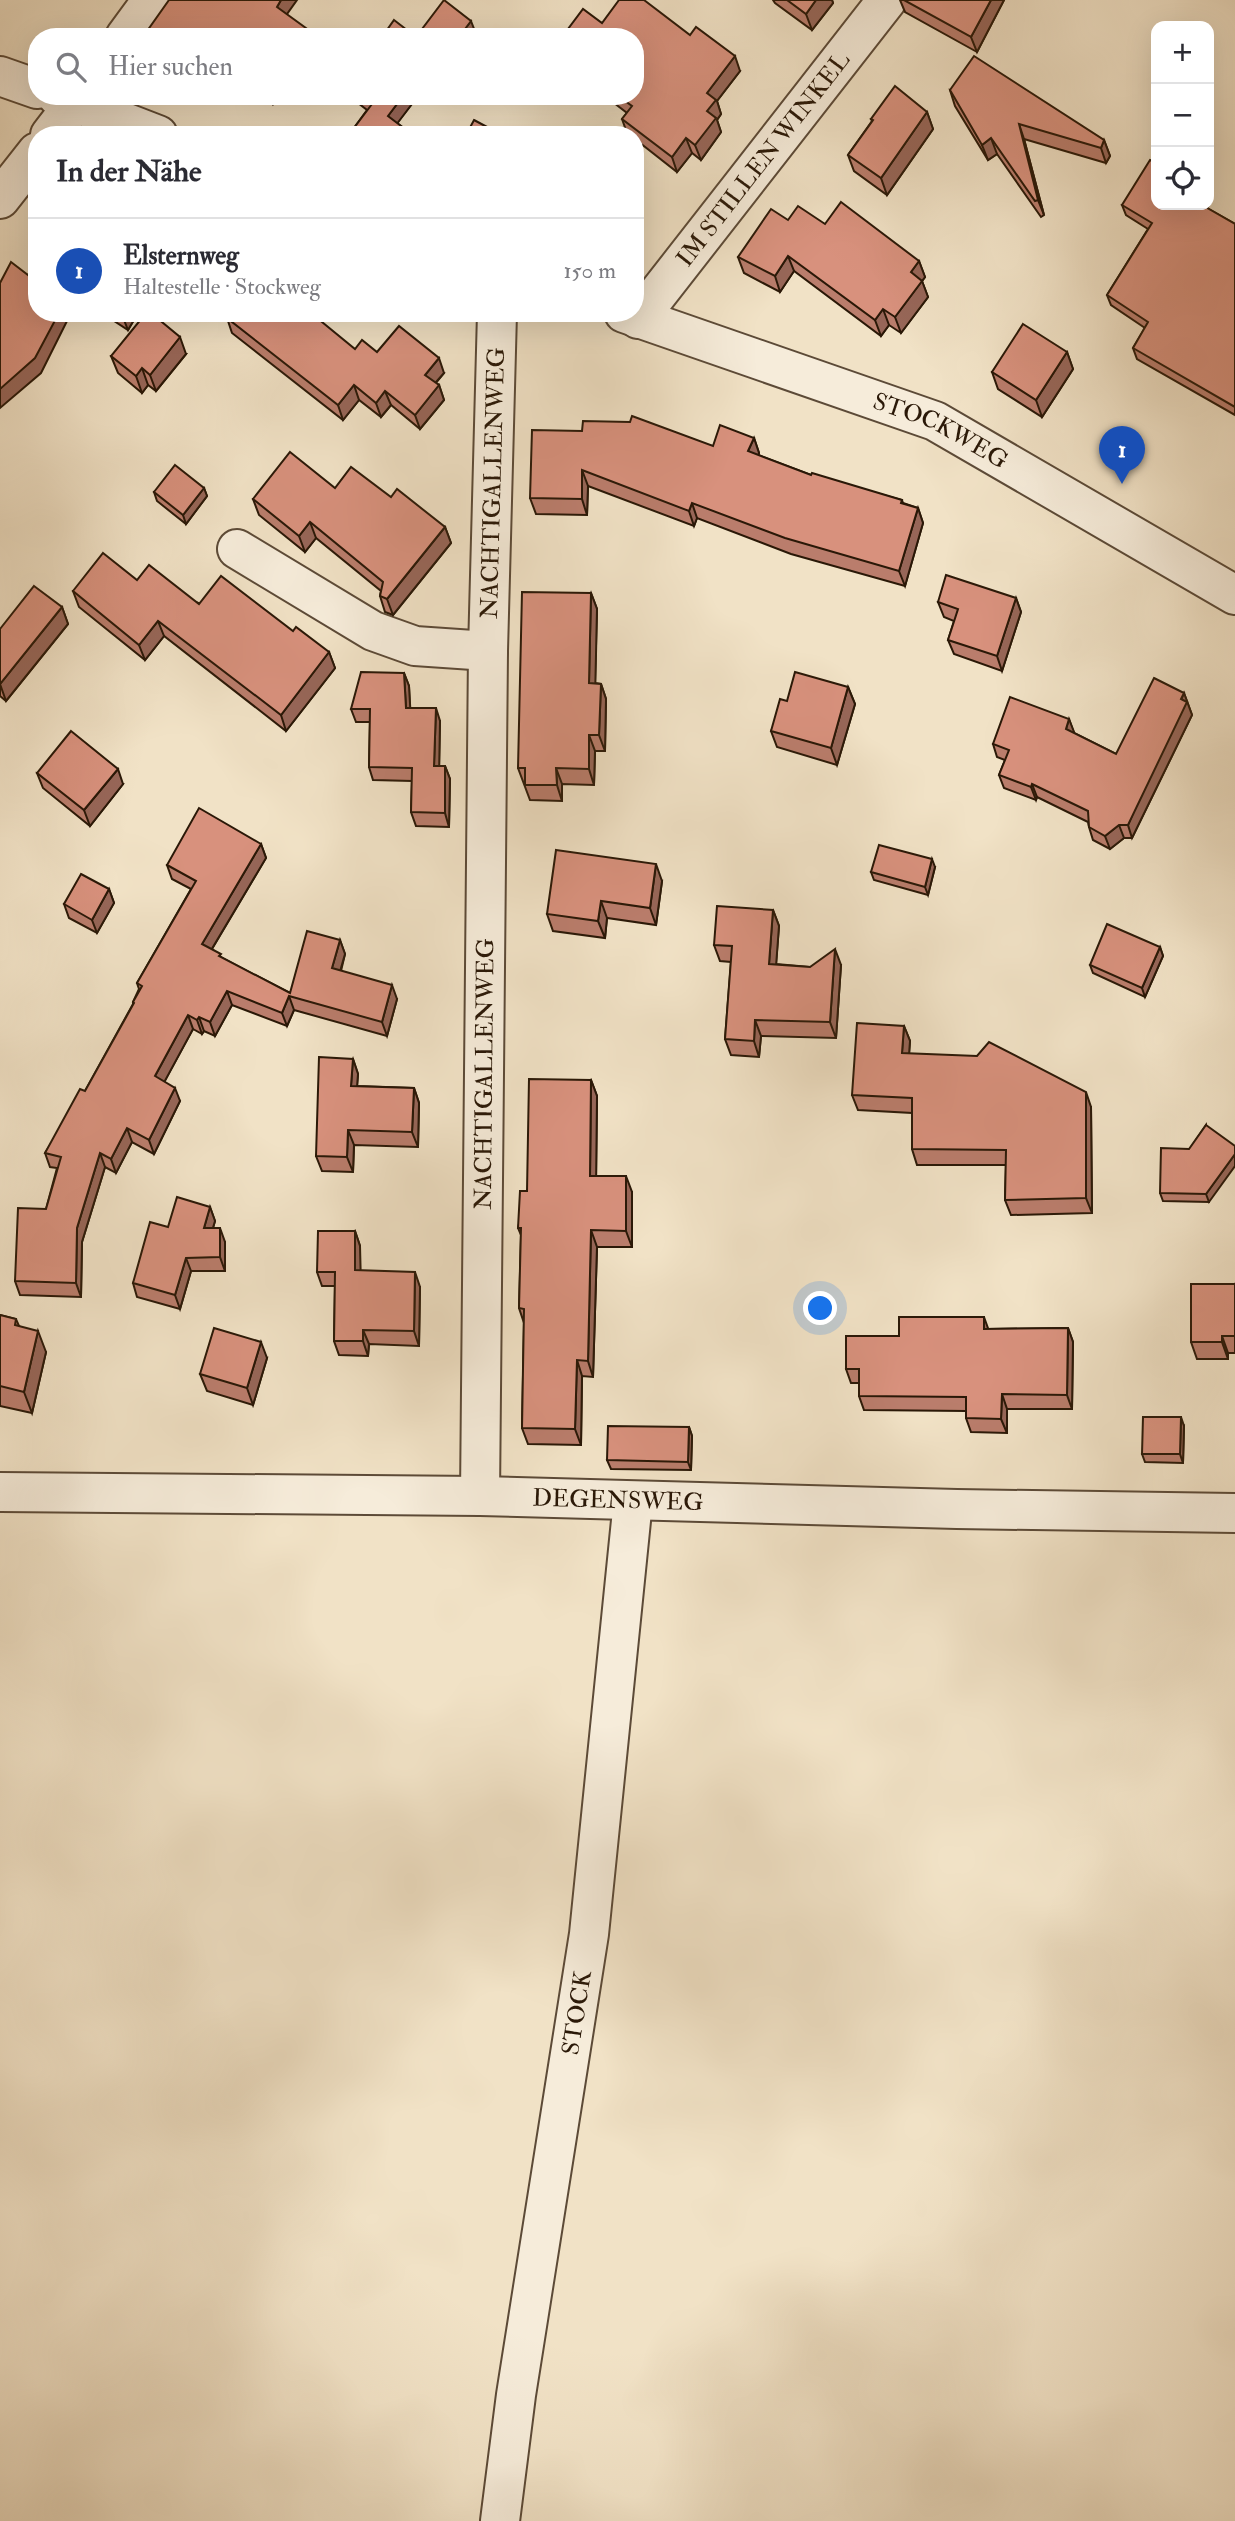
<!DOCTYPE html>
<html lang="de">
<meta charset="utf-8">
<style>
:root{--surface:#fff;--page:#f2f2f3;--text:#2b2b33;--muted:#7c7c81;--line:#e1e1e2;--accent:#0b8043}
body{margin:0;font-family:"IM FELL Double Pica",serif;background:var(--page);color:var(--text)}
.controls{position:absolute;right:21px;top:21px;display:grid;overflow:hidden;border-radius:14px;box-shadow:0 7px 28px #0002}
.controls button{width:63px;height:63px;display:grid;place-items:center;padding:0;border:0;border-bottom:2px solid var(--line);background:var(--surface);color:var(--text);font:35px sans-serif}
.you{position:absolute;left:821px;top:1309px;width:24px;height:24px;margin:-18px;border:5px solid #fff;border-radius:50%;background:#1a73e8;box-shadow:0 0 0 10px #1a73e833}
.badge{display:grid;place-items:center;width:46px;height:46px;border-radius:50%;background:var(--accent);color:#fff;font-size:23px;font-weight:700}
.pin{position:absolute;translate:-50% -58px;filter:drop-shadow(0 2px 4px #0008)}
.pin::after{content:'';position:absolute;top:37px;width:24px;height:21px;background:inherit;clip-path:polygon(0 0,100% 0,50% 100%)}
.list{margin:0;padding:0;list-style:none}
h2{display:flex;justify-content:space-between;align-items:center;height:91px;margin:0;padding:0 28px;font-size:30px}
h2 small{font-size:23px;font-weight:400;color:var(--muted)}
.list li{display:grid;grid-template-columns:46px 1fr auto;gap:21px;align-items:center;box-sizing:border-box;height:105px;padding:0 28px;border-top:2px solid var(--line)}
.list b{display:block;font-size:26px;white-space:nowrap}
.list p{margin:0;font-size:23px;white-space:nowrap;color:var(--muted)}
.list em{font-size:23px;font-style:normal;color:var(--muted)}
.icon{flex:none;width:38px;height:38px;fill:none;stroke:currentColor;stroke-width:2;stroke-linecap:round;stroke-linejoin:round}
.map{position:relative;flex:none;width:1235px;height:2521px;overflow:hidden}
.search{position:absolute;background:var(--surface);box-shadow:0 7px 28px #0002;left:28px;top:28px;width:616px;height:77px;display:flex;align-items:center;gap:18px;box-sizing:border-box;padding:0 24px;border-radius:28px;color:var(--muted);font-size:26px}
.panel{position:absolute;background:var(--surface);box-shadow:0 7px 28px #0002;left:28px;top:126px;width:616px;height:196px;border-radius:28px}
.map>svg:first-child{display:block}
</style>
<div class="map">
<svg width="1235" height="2521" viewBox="0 0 1235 2521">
<rect width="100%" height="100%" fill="#f1e2c6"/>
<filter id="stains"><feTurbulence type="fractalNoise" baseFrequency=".00286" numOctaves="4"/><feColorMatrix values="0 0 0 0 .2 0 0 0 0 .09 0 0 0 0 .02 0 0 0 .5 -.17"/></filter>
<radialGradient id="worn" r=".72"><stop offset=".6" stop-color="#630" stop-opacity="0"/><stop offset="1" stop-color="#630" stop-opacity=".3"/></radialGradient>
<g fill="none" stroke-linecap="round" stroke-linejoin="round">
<g stroke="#5c4a37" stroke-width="42">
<g id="minor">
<polyline points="125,37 152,0"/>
<polyline points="50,135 80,96"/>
<polyline points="0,199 37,152"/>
<path id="s1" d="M 638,319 L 887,0"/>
<polyline points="237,549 373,631 415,646 488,651"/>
<path id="s2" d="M 0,1492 L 480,1496 L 957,1509 L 1235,1513"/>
<path id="s3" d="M 480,1496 L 488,651 L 497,313"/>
<path id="s4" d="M 500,2521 L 516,2395 L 589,1934 L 633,1501"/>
</g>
</g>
<g stroke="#5c4a37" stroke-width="42">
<g id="tertiary">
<polyline points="0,76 37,89"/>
<polyline points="57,96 158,135"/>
<path id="s5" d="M 624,313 L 935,421 L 1235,595"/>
</g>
</g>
<use href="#minor" stroke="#f6ecda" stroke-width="38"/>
<use href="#tertiary" stroke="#f6ecda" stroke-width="38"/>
</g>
<g fill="#ba7d6c" stroke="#2a1807" stroke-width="2">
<polygon points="773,0 832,0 833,3 812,30 775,3"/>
<polygon points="900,0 1004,0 977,52 905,12"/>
<polygon points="602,23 740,71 717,101 721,114 717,120 721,132 701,160 692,153 677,172 635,139 635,135 630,135 627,133 622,119 627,113 605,96 635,96"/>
<polygon points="950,90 1104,140 1110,156 1106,163 1024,139 1044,215 1041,217 997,154 988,160 955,106"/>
<polygon points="262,96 278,96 273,104"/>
<polygon points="349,96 418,96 397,123 409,132 410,135 353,135 351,132 367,110"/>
<polygon points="927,112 933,129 887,195 854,171 848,155 872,121 871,119"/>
<polygon points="1210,204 1207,208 1235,224 1235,415 1137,359 1133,348 1145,328 1111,305 1107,295 1148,229 1126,215 1122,205"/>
<polygon points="788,220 825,224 919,261 925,277 922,281 928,297 901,333 889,325 881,336 794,271 780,292 744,273 738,257"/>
<polygon points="102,313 138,313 128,330"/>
<polygon points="227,318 355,349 377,352 444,373 436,383 439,385 444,400 420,429 391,405 381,417 359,400 343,420 232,333"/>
<polygon points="1067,352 1073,369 1042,417 998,389 992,372"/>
<polygon points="186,354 156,391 148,385 142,393 118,373 111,356"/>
<polygon points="582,431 713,446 754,438 759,453 758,455 811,475 902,500 903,503 918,508 923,523 905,586 791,554 697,518 694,526 588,486 587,515 536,514 530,498"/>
<polygon points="204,488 207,496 186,524 157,501 154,492"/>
<polygon points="335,488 391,497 445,527 451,543 393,615 385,612 380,596 381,591 316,538 305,552 259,515 253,499"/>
<polygon points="137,580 329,652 335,668 286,731 164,636 145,660 79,607 73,591"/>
<polygon points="591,593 597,609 595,683 601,684 606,699 605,751 595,751 594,785 562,784 562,801 530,800 518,768"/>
<polygon points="1016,598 1021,612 1002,671 954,654 948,640 954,621 944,617 938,602"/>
<polygon points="62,607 68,624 6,701 0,696 0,629"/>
<polygon points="404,673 409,686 410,708 440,721 439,766 445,766 450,779 449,827 416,826 411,812 412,781 373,780 369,767 370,722 356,722 351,709"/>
<polygon points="848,687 855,704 837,765 777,747 771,731 787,701"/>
<polygon points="1184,693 1192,715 1132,838 1124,838 1110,849 1093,840 1089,827 1088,822 1037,797 1036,800 1004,788 999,775 1005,760 997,757 993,744 1069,719 1074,733 1116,754"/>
<polygon points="37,773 123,784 90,826 43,788"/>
<polygon points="261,844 266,858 212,949 222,958 290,993 340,940 345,954 341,971 397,999 387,1036 294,1010 287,1026 232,1005 215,1036 204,1031 202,1034 193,1029 164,1082 180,1101 154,1154 132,1142 116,1173 105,1167 82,1242 81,1297 20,1295 15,1281 46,1209 57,1168 50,1167 45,1153 85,1091 133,1004 133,1002 139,989 137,983 191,889 172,879 167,865"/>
<polygon points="935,867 928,895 874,880 871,872"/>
<polygon points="662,881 656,925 607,918 605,938 553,931 547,914"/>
<polygon points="109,889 114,903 97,933 69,918 64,904"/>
<polygon points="773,910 779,926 776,964 810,967 841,965 836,1038 761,1036 759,1057 731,1055 725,1039 731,962 720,961 714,945"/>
<polygon points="1160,947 1163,956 1145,997 1093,973 1090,965"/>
<polygon points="904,1026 910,1041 909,1054 1091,1107 1092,1213 1011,1215 1005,1200 1006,1165 917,1165 912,1149 912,1113 858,1110 852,1095"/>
<polygon points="353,1059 358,1074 357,1086 414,1088 419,1103 418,1147 354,1145 353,1172 322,1171 316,1156"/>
<polygon points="591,1080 597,1096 596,1176 632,1192 632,1247 597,1247 593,1377 582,1376 581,1445 528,1444 522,1428 524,1323 519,1308 521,1235 518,1228 527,1191"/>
<polygon points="1206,1125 1209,1202 1163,1201 1160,1193"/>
<polygon points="210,1207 215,1221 213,1228 225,1242 225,1271 191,1271 180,1309 137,1297 133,1283 168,1227"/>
<polygon points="355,1231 360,1246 360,1271 420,1287 419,1346 369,1344 368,1356 339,1355 334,1341 335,1286 322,1286 317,1272"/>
<polygon points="1235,1284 1235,1353 1228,1353 1228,1359 1197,1359 1191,1342"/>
<polygon points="0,1315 16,1319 19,1326 46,1352 32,1413 0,1406"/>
<polygon points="1068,1328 1073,1342 1072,1409 1007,1409 1007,1433 971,1432 966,1418 966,1411 864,1410 859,1396 859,1383 851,1383 846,1369 899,1336 988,1329"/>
<polygon points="267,1358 253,1405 207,1391 200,1374"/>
<polygon points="1184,1426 1183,1463 1145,1462 1142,1454"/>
<polygon points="689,1427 692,1436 691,1470 611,1469 607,1460"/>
</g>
<g fill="#976658" stroke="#2a1807" stroke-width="2">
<polygon points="281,0 297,0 282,21 277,7"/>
<polygon points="816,0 832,0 833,3 812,30 806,14"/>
<polygon points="991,0 1004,0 977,52 971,37"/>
<polygon points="471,21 476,34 474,37 459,37"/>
<polygon points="735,56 740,71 717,101 721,114 717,120 721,132 701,160 695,145 707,111 707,93"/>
<polygon points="270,96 278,96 273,104"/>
<polygon points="403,96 418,96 393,129 388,116"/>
<polygon points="927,112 933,129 887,195 881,178"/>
<polygon points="1019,124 1024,139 1044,215 1038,200"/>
<polygon points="686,138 692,153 677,172 672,157"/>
<polygon points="991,138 997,154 988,160 982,145"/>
<polygon points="1104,140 1110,156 1106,163 1101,148"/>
<polygon points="788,256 794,271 780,292 775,276"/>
<polygon points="919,261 925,277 917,288 911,272"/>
<polygon points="922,281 928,297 901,333 895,317"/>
<polygon points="883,309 889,325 881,336 875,320"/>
<polygon points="59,313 71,313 41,373 0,408 0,389"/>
<polygon points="124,313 138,313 128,330 122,315"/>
<polygon points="180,337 186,354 156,391 150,375"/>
<polygon points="1067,352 1073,369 1042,417 1036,400"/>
<polygon points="439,358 444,373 430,389 425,375"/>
<polygon points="142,368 148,385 142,393 136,376"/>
<polygon points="354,385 359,400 343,420 338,405"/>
<polygon points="439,385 444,400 420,429 415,415"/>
<polygon points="385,391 391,405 381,417 376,403"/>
<polygon points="754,438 759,453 754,466 748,451"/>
<polygon points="582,470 588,486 587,515 582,499"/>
<polygon points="204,488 207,496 186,524 183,515"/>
<polygon points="692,503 697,518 694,526 689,511"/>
<polygon points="918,508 923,523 905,586 899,571"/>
<polygon points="310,522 316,538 305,552 299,536"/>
<polygon points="445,527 451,543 393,615 387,599"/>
<polygon points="591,593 597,609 595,699 589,683"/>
<polygon points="1016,598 1021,612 1002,671 997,656"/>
<polygon points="62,607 68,624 6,701 0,684"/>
<polygon points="158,621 164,636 145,660 139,645"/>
<polygon points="329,652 335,668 286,731 281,715"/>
<polygon points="404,673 409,686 411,721 406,708"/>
<polygon points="601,684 606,699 605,751 599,735"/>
<polygon points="848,687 855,704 837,765 831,748"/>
<polygon points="1184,693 1192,715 1132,838 1128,825"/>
<polygon points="436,708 440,721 439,779 434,766"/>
<polygon points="1069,719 1074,732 1070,742 1066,729"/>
<polygon points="589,735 595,751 594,785 589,769"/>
<polygon points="445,766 450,779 449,827 445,813"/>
<polygon points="556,768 562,784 562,801 557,785"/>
<polygon points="118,769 123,784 90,826 84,810"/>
<polygon points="1032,784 1037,797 1036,800 1031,787"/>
<polygon points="1119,825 1124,838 1110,849 1105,836"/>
<polygon points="261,844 266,858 207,957 202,944"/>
<polygon points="932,859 935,867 928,895 925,887"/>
<polygon points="656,864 662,881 656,925 650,908"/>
<polygon points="109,889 114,903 97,933 92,920"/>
<polygon points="601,901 607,918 605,938 598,921"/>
<polygon points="773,910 779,926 775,980 769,964"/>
<polygon points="340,940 345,954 337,982 332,968"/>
<polygon points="1160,947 1163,956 1145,997 1142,988"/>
<polygon points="835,949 841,965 836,1038 830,1022"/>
<polygon points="392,985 397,999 387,1036 382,1022"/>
<polygon points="227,991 232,1005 215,1036 210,1022"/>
<polygon points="289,996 294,1010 287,1026 282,1013"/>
<polygon points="188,1015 193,1029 160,1090 155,1076"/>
<polygon points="199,1017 204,1031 202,1034 197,1020"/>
<polygon points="755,1020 761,1036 759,1057 754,1041"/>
<polygon points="904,1026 910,1041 908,1069 902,1053"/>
<polygon points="353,1059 358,1074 356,1101 351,1086"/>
<polygon points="591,1080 597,1096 596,1192 590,1176"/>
<polygon points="175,1088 180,1101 154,1154 149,1140"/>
<polygon points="414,1088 419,1103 418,1147 412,1132"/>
<polygon points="1086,1092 1091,1107 1092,1213 1086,1198"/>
<polygon points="127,1128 132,1142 116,1173 111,1159"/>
<polygon points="348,1130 354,1145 353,1172 347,1157"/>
<polygon points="100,1153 105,1167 82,1242 81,1297 76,1283 77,1228"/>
<polygon points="1235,1154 1235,1166 1209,1202 1206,1194"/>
<polygon points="626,1176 632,1192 632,1247 626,1231"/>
<polygon points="210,1207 215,1221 209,1241 204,1228"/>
<polygon points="220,1228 225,1242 225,1271 220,1257"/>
<polygon points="591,1230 597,1247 593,1377 588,1361"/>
<polygon points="355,1231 360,1246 361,1285 355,1270"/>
<polygon points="186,1258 191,1271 180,1309 175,1295"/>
<polygon points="415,1272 420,1287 419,1346 414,1331"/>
<polygon points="984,1317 989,1331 984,1329"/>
<polygon points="1068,1328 1073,1342 1072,1409 1067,1395"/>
<polygon points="363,1330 369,1344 368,1356 363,1341"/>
<polygon points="38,1331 46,1352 32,1413 24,1392"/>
<polygon points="1222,1336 1228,1353 1228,1359 1222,1342"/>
<polygon points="261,1342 267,1358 253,1405 247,1388"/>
<polygon points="577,1360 582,1376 581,1445 575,1429"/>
<polygon points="1002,1394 1007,1409 1007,1433 1001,1419"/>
<polygon points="1181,1417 1184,1426 1183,1463 1180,1454"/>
<polygon points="689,1427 692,1436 691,1470 688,1462"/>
</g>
<g fill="#d8917d" stroke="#2a1807" stroke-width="2">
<polygon points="169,0 281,0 277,7 310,31 306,37 196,37 188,31 184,37 150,37 145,34"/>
<polygon points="444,0 471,21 459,37 416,37"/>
<polygon points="619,0 644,0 690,35 696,27 735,56 707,93 716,100 707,111 716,118 695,145 686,138 672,157 622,119 632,106 618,96 635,96 635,37 562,37 583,9 602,23"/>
<polygon points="787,0 816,0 806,14"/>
<polygon points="904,0 991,0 971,37"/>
<polygon points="394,20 416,37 382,37"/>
<polygon points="974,56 1104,140 1101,148 1019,124 1038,200 1035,201 991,138 982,145 950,90"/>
<polygon points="895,86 927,112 881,178 848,155 873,120 871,119"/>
<polygon points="362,96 403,96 388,116 409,132 406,135 356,135 351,132 372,104"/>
<polygon points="474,120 502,135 466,135"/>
<polygon points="1150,160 1156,163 1156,205 1202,205 1235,224 1235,407 1133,348 1148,322 1107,295 1152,223 1122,205"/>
<polygon points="841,202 919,261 911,272 922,281 895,317 883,309 875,320 788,256 775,276 738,257 771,209 788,220 798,206 825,224"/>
<polygon points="37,261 37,313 59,313 35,358 0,389 0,283 11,262 28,275"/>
<polygon points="146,313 151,313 180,337 150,375 142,368 136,376 111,356"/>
<polygon points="231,313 311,313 355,349 362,340 377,352 399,326 439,358 425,375 439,385 415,415 385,391 376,403 354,385 338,405 227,318"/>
<polygon points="1023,324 1067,352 1036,400 992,372"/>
<polygon points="632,416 713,446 720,425 754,438 748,451 811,475 812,473 902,500 901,503 918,508 899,571 785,538 692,503 689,511 582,470 582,499 530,498 532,430 582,431 583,421 630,422"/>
<polygon points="290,452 335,488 351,467 391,497 397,489 445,527 387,599 380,596 383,582 310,522 299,536 253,499"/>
<polygon points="175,465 204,488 183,515 154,492"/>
<polygon points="103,553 137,580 149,565 199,604 221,576 293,631 296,627 329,652 281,715 158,621 139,645 73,591"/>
<polygon points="946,575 1016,598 997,656 948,640 958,609 938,602"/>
<polygon points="34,586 62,607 0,684 0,629"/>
<polygon points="522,592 591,593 589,683 601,684 599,735 589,735 589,769 556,768 557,785 525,785 525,768 518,768"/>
<polygon points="361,672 404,673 406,708 436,708 434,766 445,766 445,813 411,812 412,768 369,767 370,709 351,709"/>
<polygon points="795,672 848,687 831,748 771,731 780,699 787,701"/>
<polygon points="1154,678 1184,693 1181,699 1187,702 1128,825 1119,825 1105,836 1089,827 1088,811 1032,784 1031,787 999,775 1009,750 993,744 1010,697 1069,719 1066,729 1116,754"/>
<polygon points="71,731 118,769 84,810 37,773"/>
<polygon points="199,808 261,844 202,944 221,954 219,956 290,993 307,931 340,940 332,968 392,985 382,1022 289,996 282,1013 227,991 210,1022 199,1017 197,1020 188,1015 155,1076 175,1088 149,1140 127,1128 111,1159 100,1153 77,1228 76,1283 15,1281 18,1208 46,1209 61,1157 45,1153 80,1089 85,1091 134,1003 133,1002 142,986 137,983 196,881 167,865"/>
<polygon points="879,845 932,859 925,887 871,872"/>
<polygon points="556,850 656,864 650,908 601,901 598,921 547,914"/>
<polygon points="81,874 109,889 92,920 64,904"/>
<polygon points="717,906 773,910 769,964 810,967 835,949 830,1022 755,1020 754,1041 725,1039 732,946 714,945"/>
<polygon points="1107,924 1160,947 1142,988 1090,965"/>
<polygon points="857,1023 904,1026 902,1053 977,1056 989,1042 1086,1092 1086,1198 1005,1200 1006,1150 912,1149 912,1098 852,1095"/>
<polygon points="319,1057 353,1059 351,1086 414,1088 412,1132 348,1130 347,1157 316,1156"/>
<polygon points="529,1079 591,1080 590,1176 626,1176 626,1231 591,1230 588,1361 577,1360 575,1429 522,1428 524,1309 519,1308 521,1228 518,1228 520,1191 527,1191"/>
<polygon points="1206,1125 1235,1146 1235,1154 1206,1194 1160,1193 1161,1148 1189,1149"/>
<polygon points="177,1197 210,1207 204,1228 220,1228 220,1257 186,1258 175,1295 133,1283 150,1222 168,1227"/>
<polygon points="318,1231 355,1231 355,1270 415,1272 414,1331 363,1330 363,1341 334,1341 335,1272 317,1272"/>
<polygon points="1191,1284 1235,1284 1235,1336 1222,1336 1222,1342 1191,1342"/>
<polygon points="0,1315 16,1319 15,1325 38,1331 24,1392 0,1386"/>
<polygon points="899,1317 984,1317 984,1329 1068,1328 1067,1395 1002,1394 1001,1419 966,1418 966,1397 859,1396 859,1369 846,1369 846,1336 899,1336"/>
<polygon points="214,1328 261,1342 247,1388 200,1374"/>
<polygon points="1143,1417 1181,1417 1180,1454 1142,1454"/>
<polygon points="608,1426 689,1427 688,1462 607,1460"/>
</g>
<g text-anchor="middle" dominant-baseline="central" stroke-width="5" stroke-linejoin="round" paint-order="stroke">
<g font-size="24" fill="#2a1807" stroke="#f6ecda">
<text stroke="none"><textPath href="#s1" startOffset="203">IM STILLEN WINKEL</textPath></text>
<text stroke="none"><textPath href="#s5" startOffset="338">STOCKWEG</textPath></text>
<text stroke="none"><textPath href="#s3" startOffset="1013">NACHTIGALLENWEG</textPath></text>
<text stroke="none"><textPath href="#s3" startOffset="422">NACHTIGALLENWEG</textPath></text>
<text stroke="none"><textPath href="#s2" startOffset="618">DEGENSWEG</textPath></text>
<text stroke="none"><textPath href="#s4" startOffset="514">STOCK</textPath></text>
</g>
</g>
<rect width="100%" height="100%" filter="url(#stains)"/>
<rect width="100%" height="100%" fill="url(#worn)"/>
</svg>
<div class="controls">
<button>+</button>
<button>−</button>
<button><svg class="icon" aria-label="locate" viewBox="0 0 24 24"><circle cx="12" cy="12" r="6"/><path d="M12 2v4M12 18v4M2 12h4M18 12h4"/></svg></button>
</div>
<div class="you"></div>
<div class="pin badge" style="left:1122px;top:484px;background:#1a4fb4">1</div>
<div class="search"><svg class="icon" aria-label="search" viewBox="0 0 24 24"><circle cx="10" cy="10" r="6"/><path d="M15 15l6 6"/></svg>Hier suchen</div>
<section class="panel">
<h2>In der Nähe<small></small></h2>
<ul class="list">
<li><span class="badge" style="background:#1a4fb4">1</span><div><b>Elsternweg</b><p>Haltestelle · Stockweg</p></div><em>150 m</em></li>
</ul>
</section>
</div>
